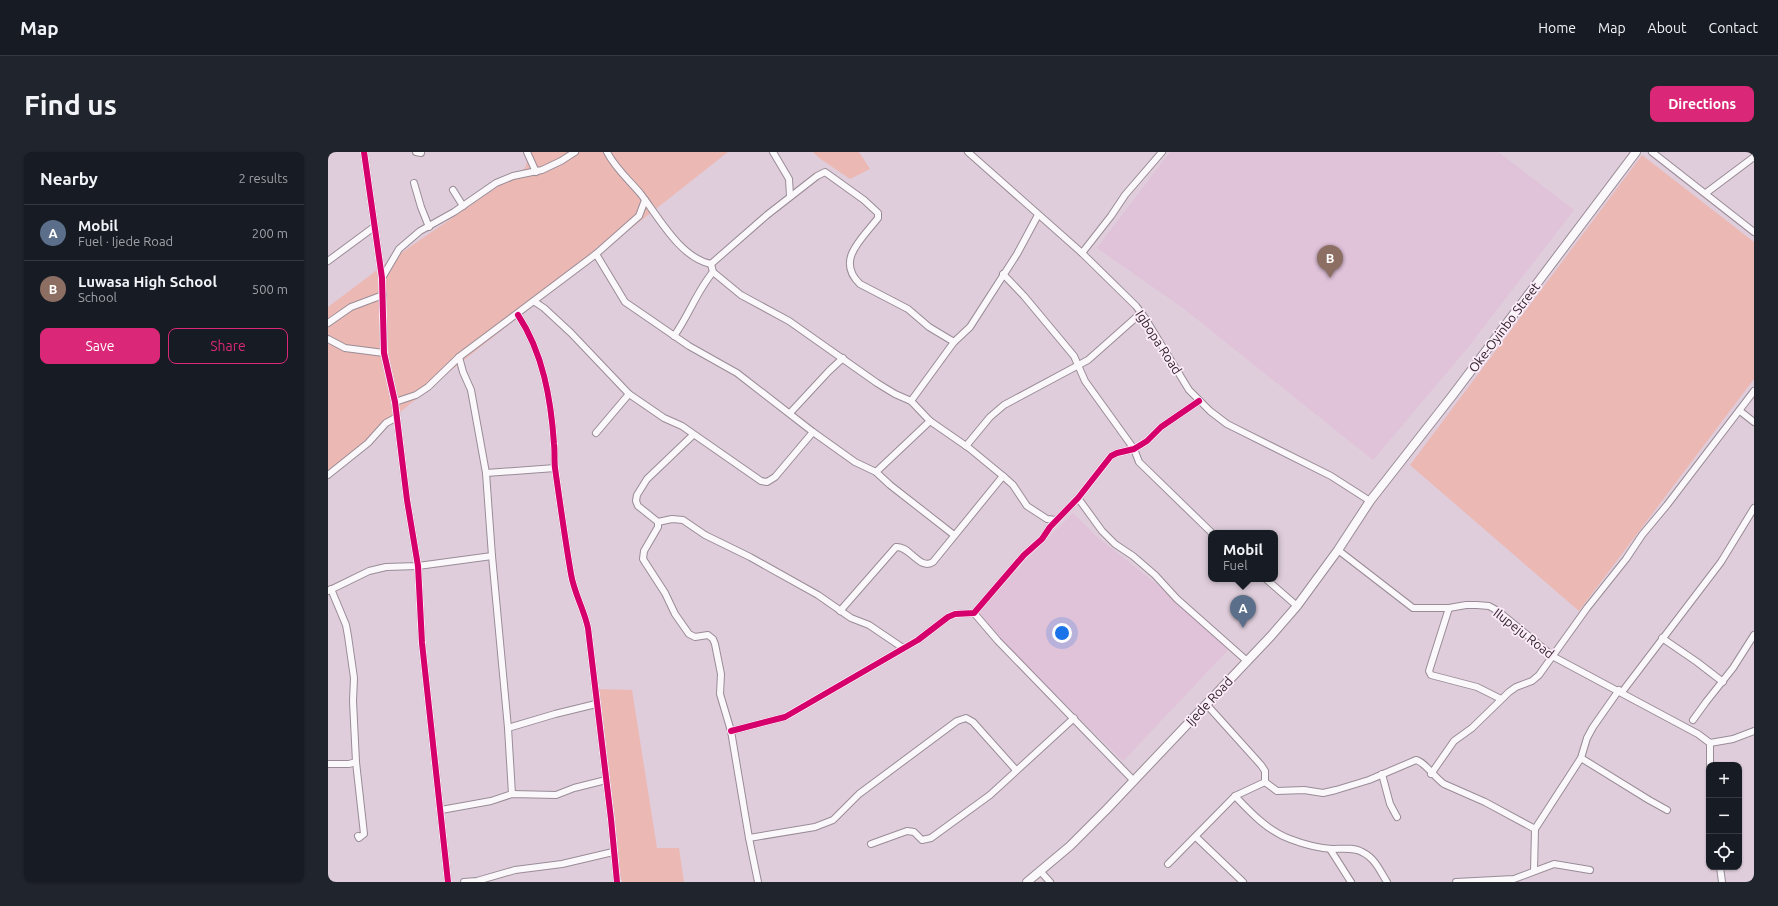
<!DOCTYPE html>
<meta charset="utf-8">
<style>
:root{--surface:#171b24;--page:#20242c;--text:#f1f3f6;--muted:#9ea1a6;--line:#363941;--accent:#db2777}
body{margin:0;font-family:Ubuntu,sans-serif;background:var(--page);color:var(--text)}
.controls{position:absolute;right:12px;bottom:12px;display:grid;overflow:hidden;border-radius:8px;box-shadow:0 1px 3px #0004}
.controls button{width:36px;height:36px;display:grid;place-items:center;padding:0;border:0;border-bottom:1px solid var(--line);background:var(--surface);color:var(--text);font:20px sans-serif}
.you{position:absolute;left:734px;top:481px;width:14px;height:14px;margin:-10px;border:3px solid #fff;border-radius:50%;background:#1a73e8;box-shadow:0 0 0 6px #1a73e833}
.badge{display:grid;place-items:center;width:26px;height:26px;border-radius:50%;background:var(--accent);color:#fff;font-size:13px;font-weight:700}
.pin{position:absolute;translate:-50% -33px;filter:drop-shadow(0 1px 2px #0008)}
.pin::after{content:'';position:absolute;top:21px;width:14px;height:12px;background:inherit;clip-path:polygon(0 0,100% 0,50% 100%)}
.popup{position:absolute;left:880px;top:378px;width:70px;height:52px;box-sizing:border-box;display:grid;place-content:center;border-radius:8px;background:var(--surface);filter:drop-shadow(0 1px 3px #0005);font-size:13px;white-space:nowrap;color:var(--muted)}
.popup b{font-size:15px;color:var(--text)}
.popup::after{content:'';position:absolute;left:50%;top:100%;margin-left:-8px;border:8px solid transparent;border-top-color:var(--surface)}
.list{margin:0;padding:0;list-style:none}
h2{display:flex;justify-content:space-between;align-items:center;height:52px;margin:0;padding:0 16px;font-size:17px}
h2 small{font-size:13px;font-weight:400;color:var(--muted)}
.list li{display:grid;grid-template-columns:26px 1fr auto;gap:12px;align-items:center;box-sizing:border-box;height:56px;padding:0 16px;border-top:1px solid var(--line)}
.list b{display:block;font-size:15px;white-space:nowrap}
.list p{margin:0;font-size:13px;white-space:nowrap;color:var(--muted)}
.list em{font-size:13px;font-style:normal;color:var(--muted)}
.actions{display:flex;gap:8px;padding:12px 16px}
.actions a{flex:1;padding:9px 0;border:1px solid var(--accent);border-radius:8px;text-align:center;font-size:14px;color:var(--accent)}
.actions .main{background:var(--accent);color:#fff}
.icon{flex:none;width:22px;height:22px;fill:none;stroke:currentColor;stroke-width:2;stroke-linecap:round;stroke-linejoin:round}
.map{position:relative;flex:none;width:1426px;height:730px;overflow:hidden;border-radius:8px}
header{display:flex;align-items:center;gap:24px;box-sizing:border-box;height:56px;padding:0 20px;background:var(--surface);border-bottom:1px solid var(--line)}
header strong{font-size:19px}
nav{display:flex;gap:22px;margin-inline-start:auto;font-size:14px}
.intro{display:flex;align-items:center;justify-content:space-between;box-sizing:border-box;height:96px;padding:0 24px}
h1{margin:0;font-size:28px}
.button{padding:10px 18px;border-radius:8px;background:var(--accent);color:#fff;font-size:14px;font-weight:700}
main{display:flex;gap:24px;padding:0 24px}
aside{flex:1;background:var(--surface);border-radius:8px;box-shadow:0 1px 3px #0004}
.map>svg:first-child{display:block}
</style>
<header>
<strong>Map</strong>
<nav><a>Home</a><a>Map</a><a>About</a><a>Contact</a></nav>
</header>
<div class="intro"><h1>Find us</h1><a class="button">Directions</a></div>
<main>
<aside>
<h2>Nearby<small>2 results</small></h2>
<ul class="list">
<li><span class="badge" style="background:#5c6f8a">A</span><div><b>Mobil</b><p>Fuel · Ijede Road</p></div><em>200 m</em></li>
<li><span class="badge" style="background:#8d6e63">B</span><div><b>Luwasa High School</b><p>School</p></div><em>500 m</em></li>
</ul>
<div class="actions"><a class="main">Save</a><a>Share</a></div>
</aside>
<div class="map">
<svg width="1426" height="730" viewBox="0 0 1426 730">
<rect width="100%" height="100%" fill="#dfcddb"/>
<g fill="#e0c2d9">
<polygon points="842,0 1170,0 1246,58 1137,199 1045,308 855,156 769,96"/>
<polygon points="745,361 768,384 836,438 901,497 795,609 671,486 653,462 653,458 691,415"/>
</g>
<g fill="#ecb8b3">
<polygon points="202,0 400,0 117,223 0,320 0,155 57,112 197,16"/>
<polygon points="485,0 531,0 542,17 522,27 491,6"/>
<polygon points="1314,3 1426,90 1426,227 1251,459 1082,313"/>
<polygon points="268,537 304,538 329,696 351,696 356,730 294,730 290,717"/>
</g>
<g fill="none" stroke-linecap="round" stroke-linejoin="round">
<g stroke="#9a8c97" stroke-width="8">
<g id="minor">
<polyline points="36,0 54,126 56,201 67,250 79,348 90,414 94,491 120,730"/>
<polyline points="88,0 93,1"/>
<polyline points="199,0 208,20"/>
<path d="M 279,0 C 287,16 301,28 312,41 C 330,64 352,106 383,112"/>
<polyline points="445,0 461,27 462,44"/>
<polyline points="640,0 754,101 808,154 817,166 861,238 882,259 899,272 1003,324 1042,349"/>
<polyline points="1324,0 1426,80"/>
<polyline points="86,31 93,55 101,75"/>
<polyline points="125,38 135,54"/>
<polyline points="1378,41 1426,5"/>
<polyline points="754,101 783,64 797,43 834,0"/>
<polyline points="268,102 297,150 361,194 409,221 485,280 527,310 548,320 562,333 626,383"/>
<polyline points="0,109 46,75"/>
<polyline points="383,112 385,120 413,143 461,169 549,231 567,242 583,249 602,269 641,296 675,324 685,333 699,354 719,367 728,368"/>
<path d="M 383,112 L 439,63 L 489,24 L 497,20 L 536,48 L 550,61 L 550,66 C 534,87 507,108 532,132 L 580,157 L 601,175 L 626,190"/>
<polyline points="675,122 696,144 746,204 757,229 806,297 811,310 884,381"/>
<polyline points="54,126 71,97 92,79 126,60 168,31 185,24 214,18 233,9 247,0"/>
<polyline points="207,150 216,156 243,181 301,242 336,266 354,274 433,329 439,330 447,325 485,280"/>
<path d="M 190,163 C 215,201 223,247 226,292 C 227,300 226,308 227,316 C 232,351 237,387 243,422 C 246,441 256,457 260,476 L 283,667 L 289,730"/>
<polyline points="0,171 23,155 55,143"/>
<path d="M 346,184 C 361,163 369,139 385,120"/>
<polyline points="0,187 17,196 56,201"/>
<polyline points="131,205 135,220 143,238 158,321 164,404 180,576 184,642"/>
<polyline points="583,249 626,190 642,175 689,102 710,63"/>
<polyline points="67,250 88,243 100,235 131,205 268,102 311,64 317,48"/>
<polyline points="1412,259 1426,270"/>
<polyline points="462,261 501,219 515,206"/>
<polyline points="268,281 301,242"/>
<polyline points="365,283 319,327 309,343 308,349 310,354 330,370 344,367 355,368 377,383 422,405 490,443 523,466 541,473 575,496"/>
<polyline points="638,294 662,265 676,253 760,208 813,161"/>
<polyline points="548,320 602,269"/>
<polyline points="158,321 227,316"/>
<polyline points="0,323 40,291 58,271 69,265"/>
<polyline points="750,346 774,379 787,392 805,404 827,423 849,447 919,509"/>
<polyline points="330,370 330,375 316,399 315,407 337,441 347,462 361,482 367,485 380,483 385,487 387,492 393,522 392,542 403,579 421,686 430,730"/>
<polyline points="1010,398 1085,456 1121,456 1138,453 1149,453 1161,454 1170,459 1226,505 1370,582 1382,591 1405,587 1426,579"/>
<polyline points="938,427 969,454"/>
<polyline points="0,439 41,419 58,415 90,414 164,404"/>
<polyline points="1121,456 1101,519 1103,523 1149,535 1173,547"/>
<path d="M 512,459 L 568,395 C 581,393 592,419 605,410 L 675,324"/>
<polyline points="646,461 670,489 806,629"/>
<polyline points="1334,486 1369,510 1395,530"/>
<polyline points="1294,540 1393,410 1426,356"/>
<polyline points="1365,568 1378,550 1405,516 1426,483"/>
<polyline points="180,576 227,562 268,552"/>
<polyline points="403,579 457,565 590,488 620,465 627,462 646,461 696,403 714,387 722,375 750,346 783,304 789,301 806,297 819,289 833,275 871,249"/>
<polyline points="1253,606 1321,648 1339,658"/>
<polyline points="28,610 36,682 31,686 30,684"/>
<polyline points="0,612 21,612 28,610 25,549 26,526 20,484 18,473 3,437"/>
<polyline points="1382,613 1382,591"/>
<polyline points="1054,622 1062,652 1069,665"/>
<polyline points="1103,622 1126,589 1144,576 1181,540 1188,535 1204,529 1211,523 1259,456 1298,407 1314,383 1339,353 1426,239"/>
<path d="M 937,630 L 949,639 L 976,638 L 995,641 L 1008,638 L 1041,628 L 1088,608 C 1097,610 1107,626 1116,632 L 1157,650 L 1207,677"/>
<path d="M 907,644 C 923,661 940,679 962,687 C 975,692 990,696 1004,697 C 1013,697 1026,695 1034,700 C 1047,706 1052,719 1059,730"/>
<polyline points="113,658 163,649 184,642 228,643 246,636 278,628"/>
<polyline points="868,685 915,730"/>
<polyline points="421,686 487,675 505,668 531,642 629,569 638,566 645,570 688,618"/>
<polyline points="543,692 579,679 586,680 594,688 603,686 662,643 746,566"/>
<polyline points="1002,697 1023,730"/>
<polyline points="840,712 907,644 937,630 937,619 933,613 879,553"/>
<polyline points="1392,715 1394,730"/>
<polyline points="1206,719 1207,677 1253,606 1259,586 1265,575 1291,538"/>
<polyline points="713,720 722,730"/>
<polyline points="136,730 149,729 187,718 234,712 285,700"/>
<polyline points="1128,730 1186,727 1226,712 1262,718"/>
</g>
</g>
<g stroke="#9a8c97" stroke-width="10">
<polyline id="major" points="699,730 742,694 779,657 943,484 969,454 1010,398 1042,349 1124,244 1308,0"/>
</g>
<use href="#minor" stroke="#faf8fa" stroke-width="6"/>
<use href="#major" stroke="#faf8fa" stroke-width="8"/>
<g stroke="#fdecf9" stroke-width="8">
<g id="cycleway">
<polyline points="36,0 54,126 56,201 67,250 79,348 90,414 94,491 120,730"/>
<path d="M 190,163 C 215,201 223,247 226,292 C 227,300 226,308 227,316 C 232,351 237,387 243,422 C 246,441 256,457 260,476 L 283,667 L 289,730"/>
<polyline points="403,579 457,565 590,488 620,465 627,462 646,461 696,403 714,387 722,375 750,346 783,304 789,301 806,297 819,289 833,275 871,249"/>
</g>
</g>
<use href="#cycleway" stroke="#d6006c" stroke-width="6"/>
</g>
<g text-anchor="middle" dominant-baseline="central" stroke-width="3.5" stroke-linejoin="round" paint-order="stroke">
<g font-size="13" fill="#30242d" stroke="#fdecf9">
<text transform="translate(1176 175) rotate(-53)">Oke-Oyinbo Street</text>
<text transform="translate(831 190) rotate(57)">Igbopa Road</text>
<text transform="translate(1196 481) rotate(38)">Ilupeju Road</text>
<text transform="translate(881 549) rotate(-47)">Ijede Road</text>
</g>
</g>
</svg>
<div class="controls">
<button>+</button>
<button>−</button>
<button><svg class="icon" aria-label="locate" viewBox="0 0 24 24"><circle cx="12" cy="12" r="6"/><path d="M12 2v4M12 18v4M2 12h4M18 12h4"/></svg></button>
</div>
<div class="you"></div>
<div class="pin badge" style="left:915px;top:476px;background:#5c6f8a">A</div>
<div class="popup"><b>Mobil</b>Fuel</div>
<div class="pin badge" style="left:1002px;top:126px;background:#8d6e63">B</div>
</div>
</main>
